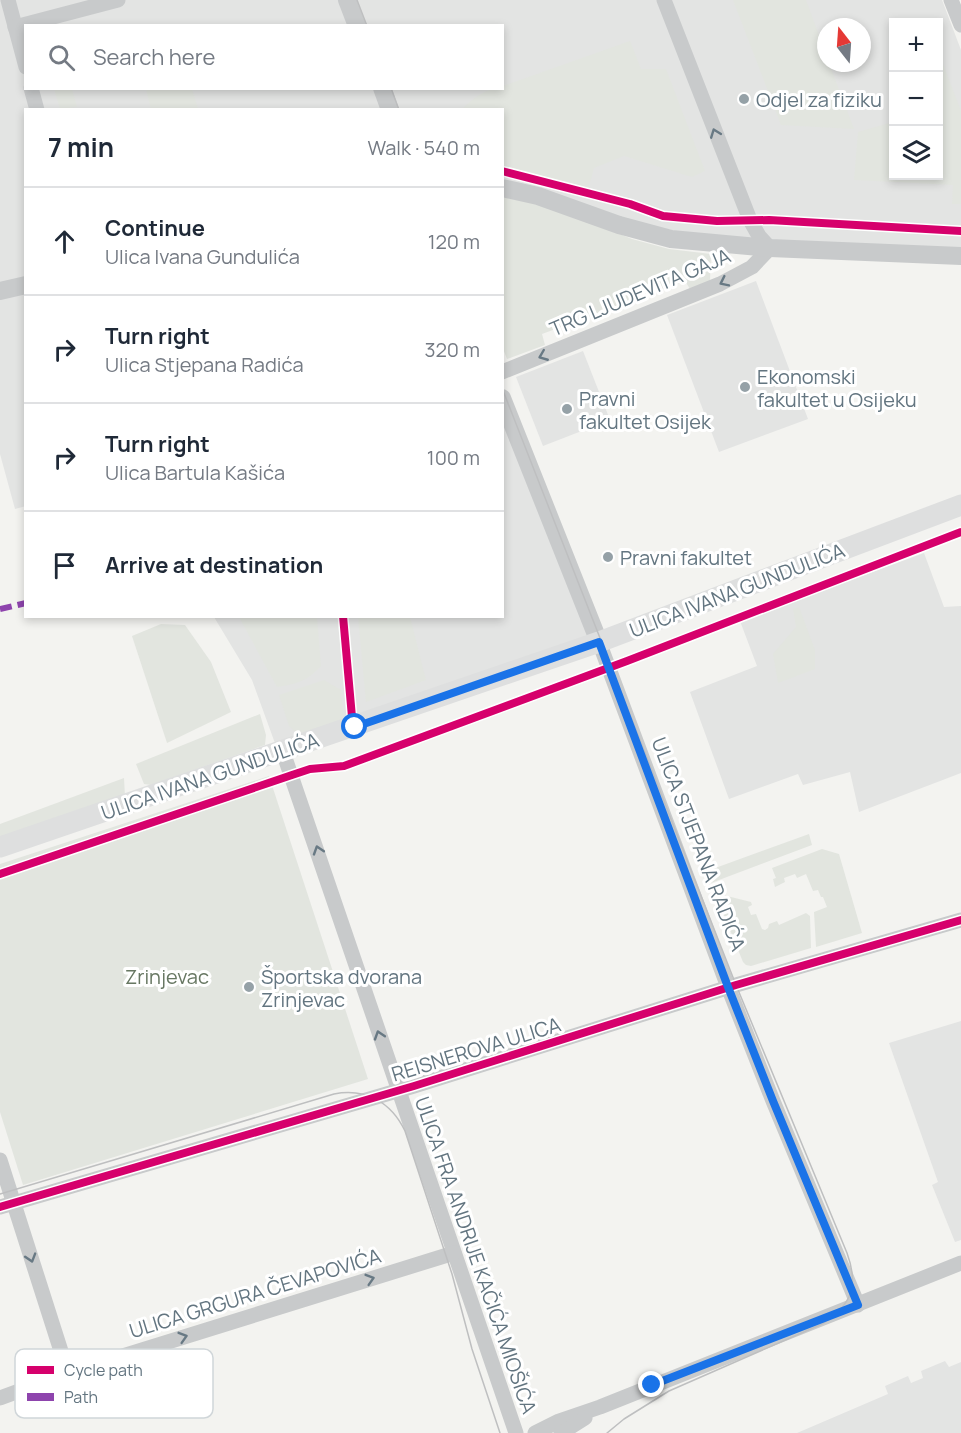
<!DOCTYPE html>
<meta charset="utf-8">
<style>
:root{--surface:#fff;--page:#f6f6f7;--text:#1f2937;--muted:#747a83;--line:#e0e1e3}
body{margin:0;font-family:Manrope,sans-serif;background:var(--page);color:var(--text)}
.controls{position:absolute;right:18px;top:18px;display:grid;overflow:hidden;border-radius:0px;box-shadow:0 3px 9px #0003}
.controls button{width:54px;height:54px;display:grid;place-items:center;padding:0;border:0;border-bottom:2px solid var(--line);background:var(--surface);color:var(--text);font:30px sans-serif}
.compass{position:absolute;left:817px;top:18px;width:54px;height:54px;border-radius:50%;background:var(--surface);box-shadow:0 3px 9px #0003;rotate:343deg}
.stop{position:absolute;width:18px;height:18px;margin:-14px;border:4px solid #1a73e8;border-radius:50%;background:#fff}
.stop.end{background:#1a73e8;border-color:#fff;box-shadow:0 2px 6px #0008}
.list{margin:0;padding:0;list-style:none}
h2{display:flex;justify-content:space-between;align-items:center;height:78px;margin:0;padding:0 24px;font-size:26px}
h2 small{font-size:20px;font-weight:400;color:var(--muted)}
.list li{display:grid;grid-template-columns:39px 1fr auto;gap:18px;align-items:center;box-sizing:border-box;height:108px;padding:0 24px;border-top:2px solid var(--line)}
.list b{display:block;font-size:22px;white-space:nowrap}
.list p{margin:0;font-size:20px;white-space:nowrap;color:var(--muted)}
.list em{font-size:20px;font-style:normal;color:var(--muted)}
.icon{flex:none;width:33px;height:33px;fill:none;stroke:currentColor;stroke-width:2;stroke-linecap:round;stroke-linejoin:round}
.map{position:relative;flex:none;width:961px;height:1433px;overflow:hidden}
.search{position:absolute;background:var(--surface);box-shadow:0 3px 9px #0003;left:24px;top:24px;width:480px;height:66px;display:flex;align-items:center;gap:15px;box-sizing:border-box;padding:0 21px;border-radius:0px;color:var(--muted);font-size:22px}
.panel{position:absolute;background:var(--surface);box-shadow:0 3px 9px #0003;left:24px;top:108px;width:480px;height:510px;border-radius:0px}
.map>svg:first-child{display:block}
</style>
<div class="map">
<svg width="961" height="1433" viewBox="0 0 961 1433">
<rect width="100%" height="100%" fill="#f3f3f0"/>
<g fill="#e3e4e3" fill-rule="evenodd">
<path d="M 0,0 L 942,0 L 961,50 L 961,250 L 707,238 L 503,192 L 502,110 L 26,110 L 26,506 L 15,509 L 0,454 ZM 894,22 L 938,22 L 938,176 L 894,176 ZM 26,26 L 502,26 L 502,88 L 26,88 ZM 826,27 L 862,27 L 862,63 L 826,63 Z"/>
<polygon points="756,281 808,419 719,452 667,315"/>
<polygon points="583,351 610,420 543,446 516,377"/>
<polygon points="503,414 595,650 280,757 252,680 214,617 502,616"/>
<polygon points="924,553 944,607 961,606 961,773 859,812 850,772 803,785 798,774 729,799 690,692 757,666 740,621"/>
<polygon points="961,1021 961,1240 955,1242 932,1185 938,1182 889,1043"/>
<polygon points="945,1361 949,1367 961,1362 961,1433 797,1433 888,1394 885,1386 908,1376 911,1383 923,1378 921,1371"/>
</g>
<g fill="#e2e5df">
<polygon points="733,0 806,0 826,54 826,63 829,63 854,129 781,125"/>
<path d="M 630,41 L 641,69 L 666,69 L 705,171 L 692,177 L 624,156 L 594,168 L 588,190 L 503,165 L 502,110 L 462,109 C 474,98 485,88 502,88 L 503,86 Z"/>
<polygon points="941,59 961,111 961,204 952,204 953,185 854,180 858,132 893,122 894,176 938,176 938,60"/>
<polygon points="54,89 72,89 77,107 60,109"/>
<polygon points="146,89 192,89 198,109 151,109"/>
<polygon points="502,197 529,202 566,212 632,239 669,249 711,254 710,281 690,289 685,281 542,334 545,345 507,359 502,346"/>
<polygon points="799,607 815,650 815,669 778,683 773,654 796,627 793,609"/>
<path d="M 239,617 L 317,617 L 321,666 C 307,681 297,684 277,687 Z"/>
<polygon points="358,617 410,617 426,680 366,702"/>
<polygon points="161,624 185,625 211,662 231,712 167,743 132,636"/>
<polygon points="324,680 341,690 344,722 301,737 289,726 279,695"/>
<polygon points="260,714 266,735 265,745 151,785 144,784 136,764"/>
<polygon points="269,776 368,1079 23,1185 0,1112 0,864"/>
<polygon points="124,778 125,797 0,842 0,824"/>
<polygon points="809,834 812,845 711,883 707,871"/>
<polygon points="822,849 839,854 862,933 816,947 814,912 827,907 823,897 821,897 818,890 813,891 806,874 797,878 795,874 784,878 785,882 775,887 773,879 776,878 772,868"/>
<polygon points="715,893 751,902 752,905 748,907 751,915 756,914 762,929 765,930 768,928 769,924 777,921 779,925 806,913 810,916 811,948 751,966 746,965 743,962"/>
</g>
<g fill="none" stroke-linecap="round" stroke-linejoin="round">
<g stroke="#c8cacb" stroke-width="15">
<polyline points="8,0 26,67"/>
<polyline points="951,0 961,25"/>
<polyline points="15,27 118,0"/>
<polyline points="31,88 37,110"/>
<polyline points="502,372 720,284 752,267 770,248 759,236 750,220 664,0"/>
<polyline points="599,642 728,987 773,1101 858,1305"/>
<polyline points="283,752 516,1433"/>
<polyline points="0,1160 68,1373"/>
<polyline points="0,1207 414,1086 736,985 961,920"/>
<polyline points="0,1398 68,1373 454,1253"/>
<polyline points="535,1433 559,1421 600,1407 961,1263"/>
<polyline points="561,1433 585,1418"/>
</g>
<g stroke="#c8cacb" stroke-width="18">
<polyline points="347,0 357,26"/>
<polyline points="382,88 390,110"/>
<polyline points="502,188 538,196 619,225 671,239 770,248 961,256"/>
<polyline points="0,291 26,285"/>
<polyline points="502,398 599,642"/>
</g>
<polyline stroke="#dedfdf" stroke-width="21" points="0,847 599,642 961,505"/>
<g stroke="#bebfc0" stroke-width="1.5">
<polyline points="357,0 367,26"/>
<polyline points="391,88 399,110"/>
<path d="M 502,388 L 736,985 L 847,1253 C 859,1286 852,1305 822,1324 L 669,1391 L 624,1419 L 607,1433"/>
<path d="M 0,1194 L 334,1094 C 366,1088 391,1102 405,1131 L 452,1274 L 472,1349 L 500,1433"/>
</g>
<polyline stroke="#8e44ad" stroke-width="6" stroke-dasharray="12 6" stroke-linecap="butt" points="0,609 26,603"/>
<g stroke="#fff" stroke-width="11">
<g id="cycleway">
<polyline points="502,171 630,204 663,216 717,221 769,220 961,231"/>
<polyline points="343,616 352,717"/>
<polyline points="0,874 292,775 310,769 344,766 627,661 961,532"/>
<polyline points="0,1207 414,1086 736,985 961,920"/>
</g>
</g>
<use href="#cycleway" stroke="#d6006c" stroke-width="8"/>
</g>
<defs><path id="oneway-chevron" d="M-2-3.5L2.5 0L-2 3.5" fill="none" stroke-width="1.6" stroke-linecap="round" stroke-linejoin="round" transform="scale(1.5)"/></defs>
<g stroke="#687984">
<use href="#oneway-chevron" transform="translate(715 133) rotate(-111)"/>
<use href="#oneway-chevron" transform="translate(724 282) rotate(154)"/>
<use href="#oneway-chevron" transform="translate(543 356) rotate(158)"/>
<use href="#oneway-chevron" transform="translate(318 850) rotate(-108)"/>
<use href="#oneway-chevron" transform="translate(379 1035) rotate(-108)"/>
<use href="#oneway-chevron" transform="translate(31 1258) rotate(73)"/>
<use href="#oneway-chevron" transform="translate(370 1279) rotate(-17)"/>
<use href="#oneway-chevron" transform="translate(183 1337) rotate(-17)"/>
</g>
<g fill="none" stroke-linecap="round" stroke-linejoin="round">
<polyline stroke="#1a73e8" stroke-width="8" points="355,727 599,642 728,987 773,1101 858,1305 652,1385"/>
</g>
<g fill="#95a1a7" stroke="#fff" stroke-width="2">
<circle cx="744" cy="99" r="6"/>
<circle cx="745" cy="387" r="6"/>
<circle cx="567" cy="409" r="6"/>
<circle cx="608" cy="557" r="6"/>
<circle cx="249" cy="987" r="6"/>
</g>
<g text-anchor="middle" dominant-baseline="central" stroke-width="6" stroke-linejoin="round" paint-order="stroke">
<g font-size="20" fill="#637580" stroke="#fff" text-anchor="start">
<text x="756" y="99">Odjel za fiziku</text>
<text x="757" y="376">Ekonomski<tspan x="757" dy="23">fakultet u Osijeku</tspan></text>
<text x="579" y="398">Pravni<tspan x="579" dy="23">fakultet Osijek</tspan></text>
<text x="620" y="557">Pravni fakultet</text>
<text x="261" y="976">Športska dvorana<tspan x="261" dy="23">Zrinjevac</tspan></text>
</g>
<g font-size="20" fill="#637580" stroke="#fff">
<text transform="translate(640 292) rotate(-23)">TRG LJUDEVITA GAJA</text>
<text transform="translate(737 590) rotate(-21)">ULICA IVANA GUNDULIĆA</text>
<text transform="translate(210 776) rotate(-19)">ULICA IVANA GUNDULIĆA</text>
<text transform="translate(699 844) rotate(69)">ULICA STJEPANA RADIĆA</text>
<text transform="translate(476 1049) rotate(-17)">REISNEROVA ULICA</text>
<text transform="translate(476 1255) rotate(71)">ULICA FRA ANDRIJE KAČIĆA MIOŠIĆA</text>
<text transform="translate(255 1293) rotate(-17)">ULICA GRGURA ČEVAPOVIĆA</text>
</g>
<g font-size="20" fill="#677762" stroke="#fff">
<text x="167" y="976">Zrinjevac</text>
</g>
</g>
<rect x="15" y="1349" width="198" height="69" rx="9" fill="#fff" stroke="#d0d6d9" stroke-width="1.5"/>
<rect x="27" y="1366" width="27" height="8" fill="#d6006c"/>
<rect x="27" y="1393" width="27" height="8" fill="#8e44ad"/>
<g font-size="16" fill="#637580">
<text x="64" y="1376">Cycle path</text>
<text x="64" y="1403">Path</text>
</g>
</svg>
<div class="controls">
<button>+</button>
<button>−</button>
<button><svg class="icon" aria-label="layers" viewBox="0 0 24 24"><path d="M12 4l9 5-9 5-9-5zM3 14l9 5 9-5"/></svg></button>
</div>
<svg class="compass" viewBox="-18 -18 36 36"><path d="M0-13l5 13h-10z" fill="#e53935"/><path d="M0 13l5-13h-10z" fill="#747a83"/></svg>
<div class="stop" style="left:355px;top:727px"></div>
<div class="stop end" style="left:652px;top:1385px"></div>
<div class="search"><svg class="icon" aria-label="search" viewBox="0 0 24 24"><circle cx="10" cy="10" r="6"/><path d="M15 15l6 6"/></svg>Search here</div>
<section class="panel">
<h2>7 min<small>Walk · 540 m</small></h2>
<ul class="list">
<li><svg class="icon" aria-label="ahead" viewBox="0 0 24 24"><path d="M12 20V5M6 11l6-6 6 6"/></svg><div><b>Continue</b><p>Ulica Ivana Gundulića</p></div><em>120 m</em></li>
<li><svg class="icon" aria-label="right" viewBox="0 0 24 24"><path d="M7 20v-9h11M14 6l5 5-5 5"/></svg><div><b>Turn right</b><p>Ulica Stjepana Radića</p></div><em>320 m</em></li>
<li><svg class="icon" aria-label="right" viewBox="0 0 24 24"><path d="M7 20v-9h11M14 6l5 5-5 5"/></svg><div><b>Turn right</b><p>Ulica Bartula Kašića</p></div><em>100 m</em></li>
<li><svg class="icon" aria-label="arrive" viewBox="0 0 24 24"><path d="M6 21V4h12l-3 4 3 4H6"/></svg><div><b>Arrive at destination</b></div></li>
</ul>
</section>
</div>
